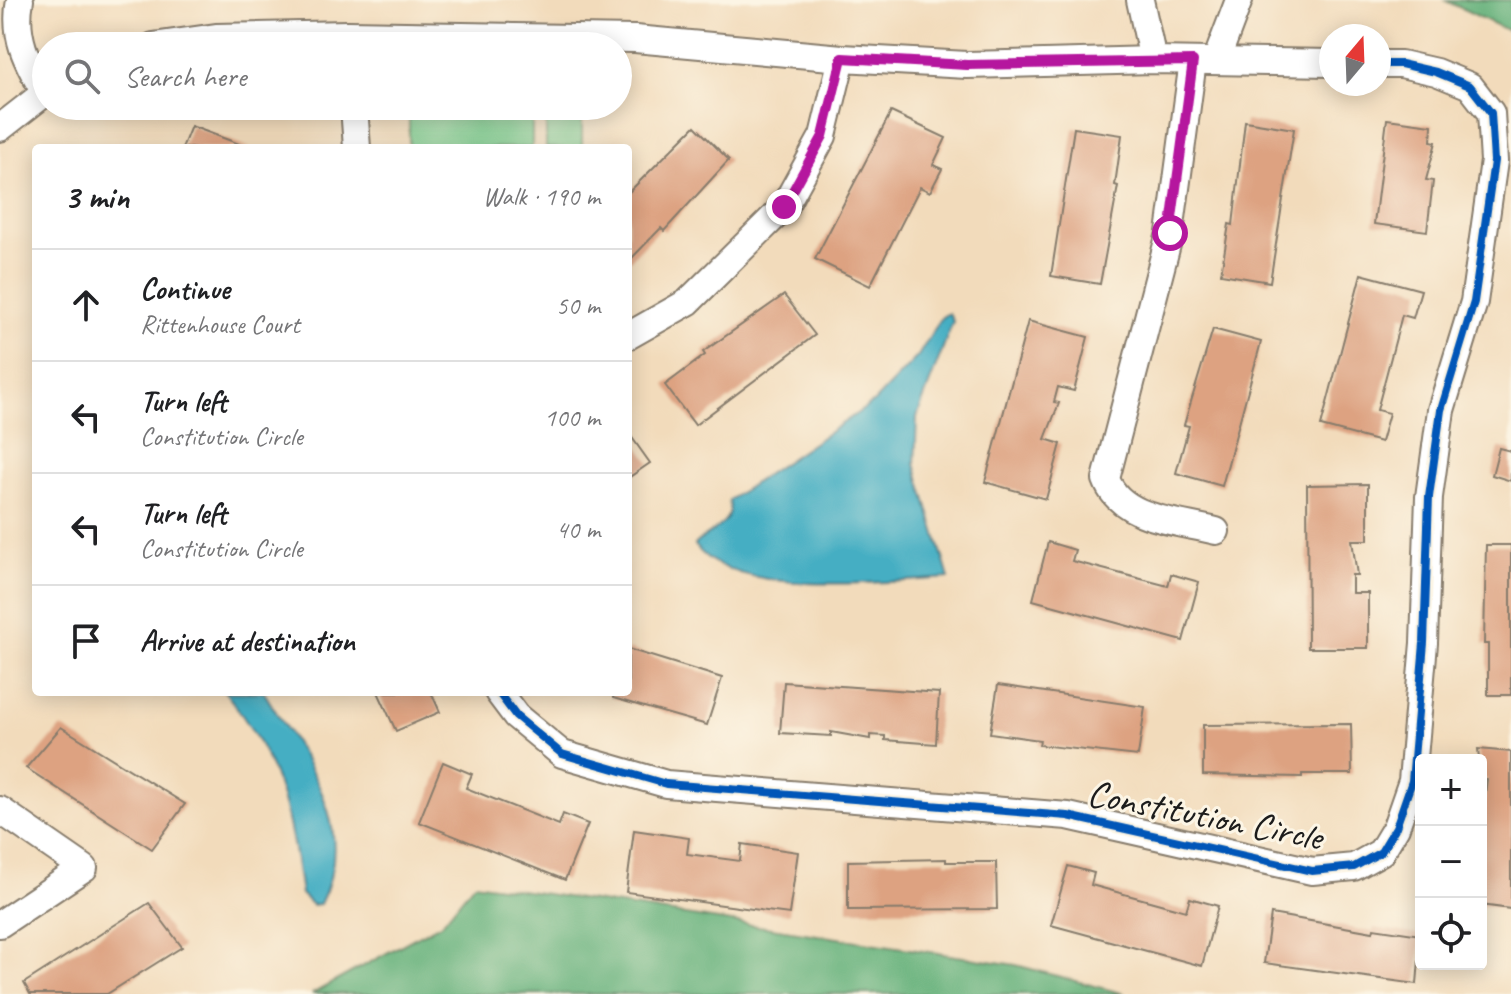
<!DOCTYPE html>
<meta charset="utf-8">
<style>
:root{--surface:#fff;--page:#f2f2f2;--text:#202124;--muted:#757577;--line:#e0e0e0}
body{margin:0;font-family:Caveat,sans-serif;background:var(--page);color:var(--text)}
.controls{position:absolute;right:24px;bottom:24px;display:grid;overflow:hidden;border-radius:8px;box-shadow:0 4px 20px #0003}
.controls button{width:72px;height:72px;display:grid;place-items:center;padding:0;border:0;border-bottom:2px solid var(--line);background:var(--surface);color:var(--text);font:40px sans-serif}
.compass{position:absolute;left:1319px;top:24px;width:72px;height:72px;border-radius:50%;background:var(--surface);box-shadow:0 4px 20px #0003;rotate:19deg}
.stop{position:absolute;width:24px;height:24px;margin:-18px;border:6px solid #b5179e;border-radius:50%;background:#fff}
.stop.end{background:#b5179e;border-color:#fff;box-shadow:0 2px 8px #0008}
.list{margin:0;padding:0;list-style:none}
h2{display:flex;justify-content:space-between;align-items:center;height:104px;margin:0;padding:0 32px;font-size:34px}
h2 small{font-size:26px;font-weight:400;color:var(--muted)}
.list li{display:grid;grid-template-columns:52px 1fr auto;gap:24px;align-items:center;box-sizing:border-box;height:112px;padding:0 32px;border-top:2px solid var(--line)}
.list b{display:block;font-size:30px;white-space:nowrap}
.list p{margin:0;font-size:26px;white-space:nowrap;color:var(--muted)}
.list em{font-size:26px;font-style:normal;color:var(--muted)}
.icon{flex:none;width:44px;height:44px;fill:none;stroke:currentColor;stroke-width:2;stroke-linecap:round;stroke-linejoin:round}
.map{position:relative;flex:none;width:1511px;height:994px;overflow:hidden}
.search{position:absolute;background:var(--surface);box-shadow:0 4px 20px #0003;left:32px;top:32px;width:600px;height:88px;display:flex;align-items:center;gap:20px;box-sizing:border-box;padding:0 28px;border-radius:44px;color:var(--muted);font-size:30px}
.panel{position:absolute;background:var(--surface);box-shadow:0 4px 20px #0003;left:32px;top:144px;width:600px;height:552px;border-radius:8px}
.map>svg:first-child{display:block}
</style>
<div class="map">
<svg width="1511" height="994" viewBox="0 0 1511 994">
<rect width="100%" height="100%" fill="#fcf5e5"/>
<filter id="ink" filterUnits="userSpaceOnUse"><feTurbulence type="fractalNoise" baseFrequency=".0125" numOctaves="2"/><feDisplacementMap in="SourceGraphic" scale="16" xChannelSelector="R" yChannelSelector="G"/><feConvolveMatrix kernelMatrix="1 2 1 2 8 2 1 2 1" color-interpolation-filters="sRGB"/></filter>
<filter id="wash" filterUnits="userSpaceOnUse"><feTurbulence type="fractalNoise" baseFrequency=".006" numOctaves="4" result="noise"/><feDisplacementMap in="SourceGraphic" scale="32" xChannelSelector="R" yChannelSelector="G"/><feGaussianBlur stdDeviation="1.8" result="paint"/><feColorMatrix in="noise" values="0 0 0 0 0 0 0 0 0 0 0 0 0 0 0 0 0 1.4 0 .05"/><feComposite in="paint" operator="in"/></filter>
<g filter="url(#wash)">
<rect width="100%" height="100%" fill="#f2dbbb"/>
<g fill="#7acc8e" stroke="#4b7455" stroke-width="2">
<rect x="409" y="106" width="123" height="42"/>
<rect x="546" y="106" width="36" height="42"/>
</g>
<g fill="#63b079" stroke="#40664a" stroke-width="2">
<polygon points="1444,0 1511,0 1511,32"/>
<polygon points="474,883 1016,965 1125,994 312,994 442,923"/>
</g>
<g fill="#44aec3" stroke="#306570" stroke-width="2">
<path d="M 949,313 L 953,321 L 917,417 L 915,464 L 949,578 C 892,582 731,599 695,545 C 706,530 735,527 729,500 L 874,402 L 918,356 L 942,317 Z"/>
<path d="M 225,692 L 264,692 C 302,758 361,823 320,904 L 312,905 L 301,894 C 289,810 279,760 225,692 Z"/>
</g>
<g id="blocks">
<g fill="#dda281">
<polygon points="891,112 946,138 933,165 942,169 930,192 920,187 870,286 815,259"/>
<polygon points="1387,119 1432,125 1431,141 1436,142 1426,180 1433,181 1427,231 1374,224"/>
<polygon points="1245,121 1294,129 1270,282 1221,274 1229,224 1233,225"/>
<polygon points="191,126 250,148 182,148"/>
<polygon points="695,126 729,160 664,231 661,228 628,262 628,193"/>
<polygon points="1074,128 1122,135 1115,185 1118,186 1100,284 1051,276"/>
<polygon points="1361,274 1421,290 1413,318 1402,315 1377,410 1389,413 1381,442 1321,426"/>
<polygon points="784,295 815,335 695,425 665,385 705,355 703,352"/>
<polygon points="1028,321 1088,337 1074,391 1058,387 1054,402 1059,403 1045,439 1061,444 1046,499 985,482"/>
<polygon points="1213,329 1261,342 1222,486 1176,473 1189,426 1184,425"/>
<polygon points="628,432 650,463 628,478"/>
<polygon points="1499,448 1511,451 1511,481 1492,475"/>
<polygon points="1368,484 1368,540 1352,540 1357,575 1352,575 1352,593 1368,593 1368,648 1308,648 1307,485"/>
<polygon points="1048,542 1075,550 1072,561 1168,586 1171,574 1199,582 1183,641 1033,600"/>
<polygon points="1486,545 1511,545 1511,695 1488,695 1488,644 1484,644"/>
<polygon points="628,649 722,678 707,725 613,698 613,695 606,693 628,692"/>
<polygon points="784,682 939,693 936,744 885,740 885,736 870,735 870,739 831,732 831,736 780,733"/>
<polygon points="998,685 1145,707 1138,756 1039,745 1040,740 990,733"/>
<polygon points="378,692 431,692 440,712 396,731"/>
<polygon points="1351,724 1352,774 1302,774 1302,777 1203,775 1203,725"/>
<polygon points="61,727 185,804 152,849 26,768"/>
<polygon points="1478,749 1511,752 1511,909 1481,905 1481,826 1487,779 1481,778"/>
<polygon points="443,762 472,774 466,788 559,825 563,814 588,824 565,880 419,822"/>
<polygon points="634,830 689,838 687,854 740,861 742,844 798,852 789,914 626,892"/>
<polygon points="946,859 946,862 996,862 997,909 848,910 848,861"/>
<polygon points="1068,866 1094,873 1091,885 1186,911 1190,898 1218,906 1202,966 1051,925"/>
<polygon points="149,903 182,947 107,994 30,994 24,983"/>
<polygon points="1271,914 1373,932 1374,928 1421,935 1417,984 1264,963"/>
</g>
</g>
</g>
<g filter="url(#ink)">
<use href="#blocks" fill-opacity="0" stroke="#877c6c" stroke-width="2"/>
<g fill="none" stroke-linecap="round" stroke-linejoin="round">
<g stroke="#877c6c" stroke-width="30">
<g id="street">
<path d="M 20,0 C 13,37 27,62 45,93"/>
<polyline points="1140,0 1153,60"/>
<polyline points="153,46 216,37 348,34 635,39 842,58 967,65 1153,60 1331,63"/>
<path d="M 1193,61 L 1170,233 L 1106,479 C 1121,520 1178,521 1216,531"/>
<polyline points="1216,61 1239,0"/>
<polyline points="354,106 357,148"/>
<polyline points="0,128 46,92"/>
<polyline points="628,336 688,302 784,207 823,136 842,58"/>
<polyline points="498,692 516,716 562,754 666,784 1068,816 1312,871 1354,867 1381,852 1396,827 1412,781 1424,643 1429,497 1441,410 1474,302 1494,161 1491,113 1470,86 1436,72 1401,64 1379,64"/>
<polyline points="0,810 84,868 0,924"/>
</g>
</g>
<use href="#street" stroke="#fff" stroke-width="26"/>
<g stroke="#fcf5e5" stroke-width="13">
<polyline id="cycleway" points="498,692 516,716 562,754 666,784 1068,816 1312,871 1354,867 1381,852 1396,827 1412,781 1424,643 1429,497 1441,410 1474,302 1494,161 1491,113 1470,86 1436,72 1401,64 1379,64"/>
</g>
<use href="#cycleway" stroke="#0057b8" stroke-width="8"/>
</g>
</g>
<g fill="none" stroke-linecap="round" stroke-linejoin="round" filter="url(#ink)">
<polyline stroke="#b5179e" stroke-width="10" points="784,207 823,136 842,58 967,65 1193,61 1170,233"/>
</g>
<g text-anchor="middle" dominant-baseline="central" stroke-width="6" stroke-linejoin="round" paint-order="stroke">
<g font-size="38" fill="#1c1c1c" stroke="#fcf5e5">
<text transform="translate(1205 815) rotate(11)">Constitution Circle</text>
</g>
</g>
</svg>
<div class="controls">
<button>+</button>
<button>−</button>
<button><svg class="icon" aria-label="locate" viewBox="0 0 24 24"><circle cx="12" cy="12" r="6"/><path d="M12 2v4M12 18v4M2 12h4M18 12h4"/></svg></button>
</div>
<svg class="compass" viewBox="-18 -18 36 36"><path d="M0-13l5 13h-10z" fill="#e53935"/><path d="M0 13l5-13h-10z" fill="#757577"/></svg>
<div class="stop" style="left:1170px;top:233px"></div>
<div class="stop end" style="left:784px;top:207px"></div>
<div class="search"><svg class="icon" aria-label="search" viewBox="0 0 24 24"><circle cx="10" cy="10" r="6"/><path d="M15 15l6 6"/></svg>Search here</div>
<section class="panel">
<h2>3 min<small>Walk · 190 m</small></h2>
<ul class="list">
<li><svg class="icon" aria-label="ahead" viewBox="0 0 24 24"><path d="M12 20V5M6 11l6-6 6 6"/></svg><div><b>Continue</b><p>Rittenhouse Court</p></div><em>50 m</em></li>
<li><svg class="icon" aria-label="left" viewBox="0 0 24 24"><path d="M17 20v-9H6M10 6l-5 5 5 5"/></svg><div><b>Turn left</b><p>Constitution Circle</p></div><em>100 m</em></li>
<li><svg class="icon" aria-label="left" viewBox="0 0 24 24"><path d="M17 20v-9H6M10 6l-5 5 5 5"/></svg><div><b>Turn left</b><p>Constitution Circle</p></div><em>40 m</em></li>
<li><svg class="icon" aria-label="arrive" viewBox="0 0 24 24"><path d="M6 21V4h12l-3 4 3 4H6"/></svg><div><b>Arrive at destination</b></div></li>
</ul>
</section>
</div>
